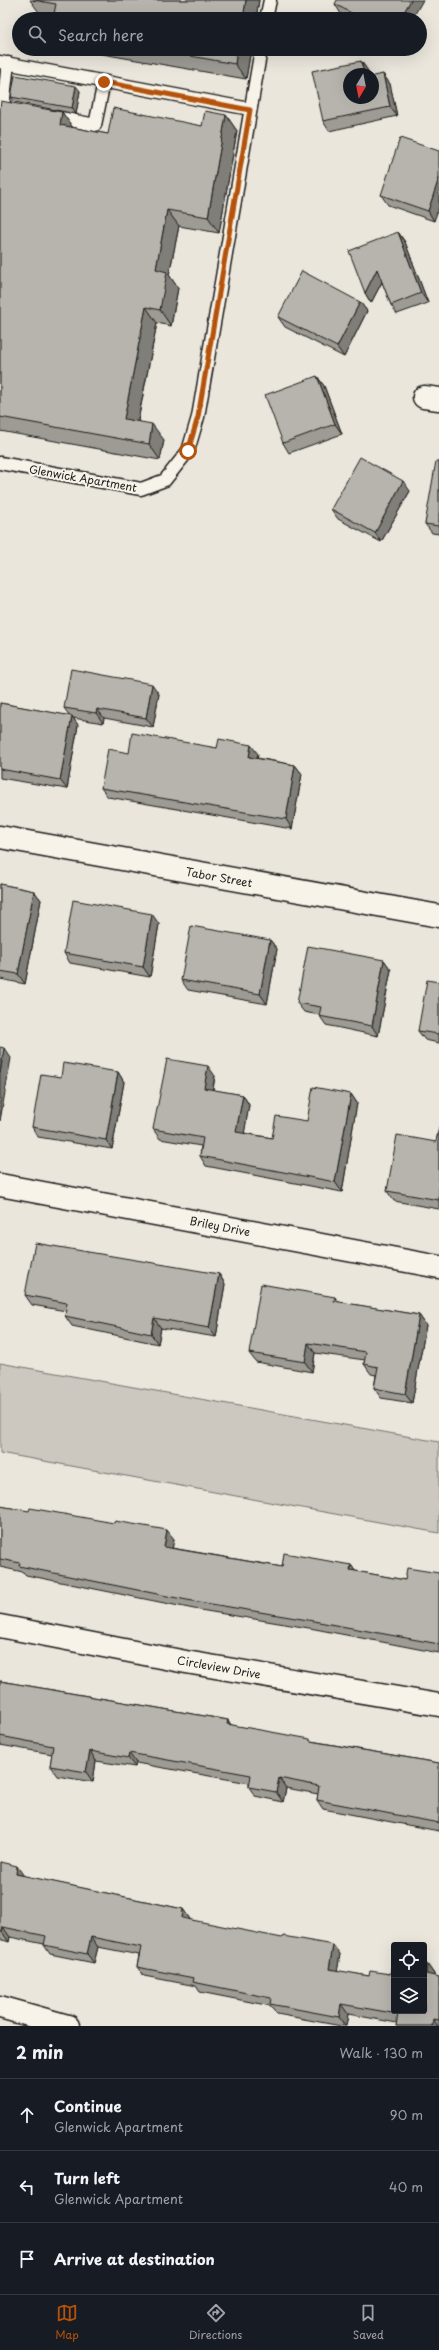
<!DOCTYPE html>
<meta charset="utf-8">
<style>
:root{--surface:#171b24;--page:#20242c;--text:#f1f3f6;--muted:#9ea1a6;--line:#363941;--accent:#b45309}
body{margin:0;font-family:"Playpen Sans",sans-serif;background:var(--page);color:var(--text)}
.controls{position:absolute;right:12px;bottom:12px;display:grid;overflow:hidden;border-radius:4px;box-shadow:0 4px 16px #0002}
.controls button{width:36px;height:36px;display:grid;place-items:center;padding:0;border:0;border-bottom:1px solid var(--line);background:var(--surface);color:var(--text);font:20px sans-serif}
.compass{position:absolute;left:343px;top:68px;width:36px;height:36px;border-radius:50%;background:var(--surface);box-shadow:0 4px 16px #0002;rotate:190deg}
.stop{position:absolute;width:12px;height:12px;margin:-9px;border:3px solid #b45309;border-radius:50%;background:#fff}
.stop.end{background:#b45309;border-color:#fff;box-shadow:0 1px 4px #0008}
.list{margin:0;padding:0;list-style:none}
h2{display:flex;justify-content:space-between;align-items:center;height:52px;margin:0;padding:0 16px;font-size:17px}
h2 small{font-size:13px;font-weight:400;color:var(--muted)}
.list li{display:grid;grid-template-columns:26px 1fr auto;gap:12px;align-items:center;box-sizing:border-box;height:72px;padding:0 16px;border-top:1px solid var(--line)}
.list b{display:block;font-size:15px;white-space:nowrap}
.list p{margin:0;font-size:13px;white-space:nowrap;color:var(--muted)}
.list em{font-size:13px;font-style:normal;color:var(--muted)}
.icon{flex:none;width:22px;height:22px;fill:none;stroke:currentColor;stroke-width:2;stroke-linecap:round;stroke-linejoin:round}
.map{position:relative;flex:none;width:439px;height:2026px;overflow:hidden}
.search{position:absolute;background:var(--surface);box-shadow:0 4px 16px #0002;left:12px;right:12px;top:12px;height:44px;display:flex;align-items:center;gap:10px;box-sizing:border-box;padding:0 14px;border-radius:22px;color:var(--muted);font-size:15px}
.sheet{height:268px;background:var(--surface)}
nav{display:flex;justify-content:space-around;align-items:center;box-sizing:border-box;height:56px;border-top:1px solid var(--line);background:var(--surface);font-size:11px;color:var(--muted)}
nav a{display:grid;justify-items:center;gap:2px}
nav .on{color:var(--accent)}
.map>svg:first-child{display:block}
</style>
<div class="map">
<svg width="439" height="2026" viewBox="0 0 439 2026">
<rect width="100%" height="100%" fill="#eae6dc"/>
<filter id="ink" filterUnits="userSpaceOnUse"><feTurbulence type="fractalNoise" baseFrequency=".025" numOctaves="2"/><feDisplacementMap in="SourceGraphic" scale="8" xChannelSelector="R" yChannelSelector="G"/><feConvolveMatrix kernelMatrix="1 2 1 2 8 2 1 2 1" color-interpolation-filters="sRGB"/></filter>
<g filter="url(#ink)">
<polygon fill="#ccc8c0" stroke="#74726e" points="0,1363 439,1442 439,1533 0,1453"/>
<g fill="none" stroke-linecap="round" stroke-linejoin="round">
<g stroke="#1c1c1c" stroke-width="15">
<g id="lane">
<polyline points="266,19 270,0"/>
<polyline points="0,62 250,109"/>
<polyline points="8,63 3,107 11,109"/>
<polyline points="51,116 95,125 104,82"/>
<polyline points="0,463 141,489 165,480 188,451 198,417 261,49"/>
</g>
</g>
<g stroke="#1c1c1c" stroke-width="25">
<g id="street">
<polyline points="424,397 439,399"/>
<polyline points="0,837 439,916"/>
<polyline points="0,1185 439,1267"/>
<polyline points="0,1626 186,1662 439,1705"/>
<polyline points="0,2007 68,2026"/>
</g>
</g>
<use href="#lane" stroke="#f7f3e8" stroke-width="12"/>
<use href="#street" stroke="#f7f3e8" stroke-width="22"/>
</g>
<g fill="#9d9b94" stroke="#1c1c1c">
<polygon points="30,0 259,0 256,19 53,19 54,17 41,15"/>
<polygon points="335,4 412,19 351,19 341,14"/>
<polygon points="73,49 251,49 246,79"/>
<polygon points="361,61 368,71 349,98 383,74 390,84 397,116 329,131 323,121"/>
<polygon points="80,91 76,114 15,102 11,97"/>
<polygon points="0,108 62,112 73,128 108,134 202,126 226,115 237,131 219,233 179,226 169,275 178,288 171,326 157,323 138,421 164,440 160,460 0,431"/>
<polygon points="439,151 434,221 388,205 381,195"/>
<polygon points="398,232 405,242 428,303 397,314 391,305 382,282 371,303 365,293"/>
<polygon points="360,302 367,311 344,357 285,327 278,317"/>
<polygon points="317,376 324,386 342,434 289,453 283,443"/>
<polygon points="439,461 439,534 432,533 425,524"/>
<polygon points="410,491 381,542 338,519 331,509"/>
<polygon points="159,694 153,727 104,718 103,723 73,718 78,725 67,789 0,778 0,703 70,716 64,708"/>
<polygon points="217,748 258,754 257,758 295,765 302,774 292,829 108,797 101,788 129,753"/>
<polygon points="0,884 34,891 41,900 25,984 0,979"/>
<polygon points="159,924 150,977 70,963 64,953"/>
<polygon points="270,940 277,949 267,1004 188,990 181,980"/>
<polygon points="384,960 391,970 378,1036 326,1025 319,1015 304,1012 297,1003"/>
<polygon points="439,982 439,1043 425,1040 418,1031"/>
<polygon points="118,1072 124,1082 112,1149 38,1137 32,1127 61,1077"/>
<polygon points="215,1076 213,1090 243,1095 249,1105 244,1133 272,1138 307,1121 351,1094 357,1103 342,1192 206,1166 200,1156 201,1146 160,1139 153,1129"/>
<polygon points="439,1128 439,1209 394,1201 387,1191 436,1142"/>
<polygon points="219,1274 225,1284 216,1337 161,1328 158,1344 72,1326 65,1316 66,1311 32,1305 25,1295"/>
<polygon points="338,1302 419,1315 426,1325 412,1403 381,1398 374,1388 376,1375 371,1374 364,1364 365,1360 315,1353 312,1372 256,1362 249,1353"/>
<polygon points="0,1506 174,1539 172,1548 282,1567 351,1565 355,1571 405,1580 439,1573 439,1653 315,1629 194,1609 26,1575 23,1572 0,1567"/>
<polygon points="0,1681 228,1720 231,1725 311,1741 439,1763 439,1831 323,1809 317,1800 318,1794 286,1788 283,1802 255,1796 249,1787 249,1783 136,1763 135,1767 96,1761 93,1782 57,1776 50,1766 52,1754 0,1745"/>
<polygon points="0,1862 24,1876 183,1909 190,1920 340,1954 337,1971 369,1976 390,1974 427,1964 434,1974 434,1976 439,1977 439,2026 396,2026 397,2023 348,2014 346,2026 341,2026 277,2014 271,2006 200,1992 196,1986 144,1976 137,1967 139,1955 98,1947 94,1963 50,1954 44,1945 44,1944 10,1937 9,1942 0,1939"/>
</g>
<g fill="#7f7e78" stroke="#1c1c1c">
<polygon points="246,0 259,0 256,19 243,19"/>
<polygon points="411,0 423,0 412,19 400,19"/>
<polygon points="237,49 251,49 246,79 235,64"/>
<polygon points="361,61 368,71 368,74 364,74"/>
<polygon points="383,74 390,84 397,116 390,107"/>
<polygon points="76,86 80,91 76,114 72,108"/>
<polygon points="62,112 73,128 60,125"/>
<polygon points="226,115 237,131 219,233 208,217"/>
<polygon points="439,178 439,207 434,221 428,211"/>
<polygon points="167,210 179,226 169,275 178,288 171,326 160,310 156,269"/>
<polygon points="398,232 405,242 428,303 421,293"/>
<polygon points="377,269 384,278 371,303 365,293"/>
<polygon points="360,302 367,311 344,357 337,347"/>
<polygon points="146,307 157,323 135,435 124,419"/>
<polygon points="317,376 324,386 342,434 335,424"/>
<polygon points="152,424 164,440 160,460 149,444"/>
<polygon points="403,481 410,491 381,542 375,533"/>
<polygon points="152,684 159,694 153,727 146,718"/>
<polygon points="97,709 104,718 103,723 96,713"/>
<polygon points="72,716 78,725 67,789 60,780"/>
<polygon points="251,745 258,754 256,766 249,757"/>
<polygon points="295,765 302,774 292,829 286,819"/>
<polygon points="34,891 41,900 25,984 18,974"/>
<polygon points="152,914 159,924 150,977 143,967"/>
<polygon points="270,940 277,949 267,1004 260,994"/>
<polygon points="384,960 391,970 378,1036 372,1026"/>
<polygon points="4,1048 11,1058 0,1121 0,1073"/>
<polygon points="208,1066 215,1076 211,1098 204,1088"/>
<polygon points="118,1072 124,1082 112,1149 106,1140"/>
<polygon points="351,1094 357,1103 342,1192 335,1182"/>
<polygon points="243,1095 249,1105 243,1141 236,1132"/>
<polygon points="219,1274 225,1284 216,1337 209,1328"/>
<polygon points="335,1297 342,1307 334,1301"/>
<polygon points="419,1315 426,1325 412,1403 405,1394"/>
<polygon points="154,1318 161,1328 158,1344 151,1334"/>
<polygon points="308,1343 315,1353 312,1372 305,1362"/>
<polygon points="167,1530 174,1539 171,1556 164,1547"/>
<polygon points="351,1565 358,1575 350,1570"/>
<polygon points="228,1720 234,1730 227,1724"/>
<polygon points="90,1751 96,1761 93,1782 86,1772"/>
<polygon points="129,1753 136,1763 135,1767 128,1758"/>
<polygon points="279,1778 286,1788 283,1802 276,1792"/>
<polygon points="17,1866 24,1876 16,1874"/>
<polygon points="183,1909 190,1919 188,1928 182,1918"/>
<polygon points="3,1927 10,1937 9,1942 2,1932"/>
<polygon points="91,1937 98,1947 94,1963 87,1954"/>
<polygon points="333,1945 340,1954 336,1979 329,1969"/>
<polygon points="427,1964 434,1974 432,1984 426,1974"/>
<polygon points="341,2004 348,2014 346,2026 345,2026 339,2017"/>
<polygon points="433,2019 438,2026 432,2026"/>
</g>
<g fill="#b6b4ac" stroke="#1c1c1c">
<polygon points="33,0 246,0 243,19 53,19 56,4"/>
<polygon points="337,0 411,0 400,19 362,19 335,4"/>
<polygon points="152,49 237,49 235,64"/>
<polygon points="361,61 364,74 349,74 349,98 373,98 373,76 383,74 390,107 323,121 312,71"/>
<polygon points="15,75 76,86 72,108 11,97"/>
<polygon points="1,101 62,112 60,125 108,134 113,108 202,126 205,111 226,115 208,217 167,210 156,269 167,272 160,310 146,307 124,419 152,424 149,444 0,417 0,108"/>
<polygon points="400,138 439,151 439,178 428,211 381,195"/>
<polygon points="398,232 421,293 391,305 377,269 365,293 349,251"/>
<polygon points="302,271 360,302 337,347 278,317"/>
<polygon points="317,376 335,424 283,443 265,395"/>
<polygon points="360,457 403,481 375,533 331,509"/>
<polygon points="436,461 439,461 439,526 425,524"/>
<polygon points="71,669 152,684 146,718 97,709 96,713 64,708"/>
<polygon points="0,703 72,716 60,780 0,769"/>
<polygon points="132,733 217,748 219,739 251,745 249,757 295,765 286,819 101,788 108,749 129,753"/>
<polygon points="0,884 34,891 18,974 0,971"/>
<polygon points="73,900 152,914 143,967 64,953"/>
<polygon points="191,926 270,940 260,994 181,980"/>
<polygon points="308,946 384,960 372,1026 319,1016 321,1007 297,1003"/>
<polygon points="427,980 439,982 439,1034 418,1031"/>
<polygon points="0,1047 4,1048 0,1073"/>
<polygon points="167,1059 208,1066 204,1088 243,1095 236,1132 272,1138 276,1116 307,1121 313,1087 351,1094 335,1182 200,1156 203,1138 153,1129"/>
<polygon points="63,1063 118,1072 106,1140 32,1127 41,1074 61,1077"/>
<polygon points="439,1128 439,1200 387,1191 397,1135 436,1142"/>
<polygon points="35,1243 219,1274 209,1328 154,1318 151,1334 65,1316 67,1303 25,1295"/>
<polygon points="261,1284 335,1297 334,1301 419,1315 405,1394 374,1388 378,1367 364,1364 366,1352 308,1343 305,1362 249,1353"/>
<polygon points="0,1506 29,1511 30,1508 114,1523 115,1521 167,1530 164,1547 282,1567 284,1553 351,1565 350,1570 405,1580 407,1568 439,1573 439,1644 308,1620 187,1600 19,1566 20,1563 0,1559"/>
<polygon points="0,1681 228,1720 227,1724 310,1739 310,1741 439,1763 439,1823 317,1800 319,1786 279,1778 276,1792 249,1787 251,1775 129,1753 128,1758 90,1751 86,1772 50,1766 53,1746 0,1736"/>
<polygon points="0,1862 17,1866 16,1874 183,1909 182,1918 282,1938 283,1936 333,1945 329,1969 369,1976 370,1971 390,1974 393,1958 394,1958 394,2011 424,2011 424,1963 427,1964 426,1974 439,1977 439,2020 433,2019 432,2026 396,2026 398,2014 341,2004 339,2017 270,2004 271,1998 193,1982 194,1978 137,1967 141,1947 91,1937 87,1954 44,1945 46,1936 3,1927 2,1932 0,1931"/>
</g>
</g>
<g fill="none" stroke-linecap="round" stroke-linejoin="round" filter="url(#ink)">
<polyline stroke="#b45309" stroke-width="5" points="104,82 250,110 198,417 188,451"/>
</g>
<g text-anchor="middle" dominant-baseline="central" stroke-width="4" stroke-linejoin="round" paint-order="stroke">
<g font-size="11" fill="#1c1c1c" stroke="#f7f3e8">
<text transform="translate(83 478) rotate(10)">Glenwick Apartment</text>
<text transform="translate(219 877) rotate(10)">Tabor Street</text>
<text transform="translate(220 1226) rotate(11)">Briley Drive</text>
<text transform="translate(219 1667) rotate(10)">Circleview Drive</text>
</g>
</g>
</svg>
<div class="controls">
<button><svg class="icon" aria-label="locate" viewBox="0 0 24 24"><circle cx="12" cy="12" r="6"/><path d="M12 2v4M12 18v4M2 12h4M18 12h4"/></svg></button>
<button><svg class="icon" aria-label="layers" viewBox="0 0 24 24"><path d="M12 4l9 5-9 5-9-5zM3 14l9 5 9-5"/></svg></button>
</div>
<svg class="compass" viewBox="-18 -18 36 36"><path d="M0-13l5 13h-10z" fill="#e53935"/><path d="M0 13l5-13h-10z" fill="#9ea1a6"/></svg>
<div class="stop" style="left:188px;top:451px"></div>
<div class="stop end" style="left:104px;top:82px"></div>
<div class="search"><svg class="icon" aria-label="search" viewBox="0 0 24 24"><circle cx="10" cy="10" r="6"/><path d="M15 15l6 6"/></svg>Search here</div>
</div>
<section class="sheet">
<h2>2 min<small>Walk · 130 m</small></h2>
<ul class="list">
<li><svg class="icon" aria-label="ahead" viewBox="0 0 24 24"><path d="M12 20V5M6 11l6-6 6 6"/></svg><div><b>Continue</b><p>Glenwick Apartment</p></div><em>90 m</em></li>
<li><svg class="icon" aria-label="left" viewBox="0 0 24 24"><path d="M17 20v-9H6M10 6l-5 5 5 5"/></svg><div><b>Turn left</b><p>Glenwick Apartment</p></div><em>40 m</em></li>
<li><svg class="icon" aria-label="arrive" viewBox="0 0 24 24"><path d="M6 21V4h12l-3 4 3 4H6"/></svg><div><b>Arrive at destination</b></div></li>
</ul>
</section>
<nav>
<a class="on"><svg class="icon" aria-label="map" viewBox="0 0 24 24"><path d="M3 6l6-2 6 2 6-2v14l-6 2-6-2-6 2zM9 4v14M15 6v14"/></svg>Map</a>
<a><svg class="icon" aria-label="directions" viewBox="0 0 24 24"><path d="M12 3l9 9-9 9-9-9zM9 14v-3h6M13 9l2 2-2 2"/></svg>Directions</a>
<a><svg class="icon" aria-label="saved" viewBox="0 0 24 24"><path d="M7 4h10v16l-5-4-5 4z"/></svg>Saved</a>
</nav>
